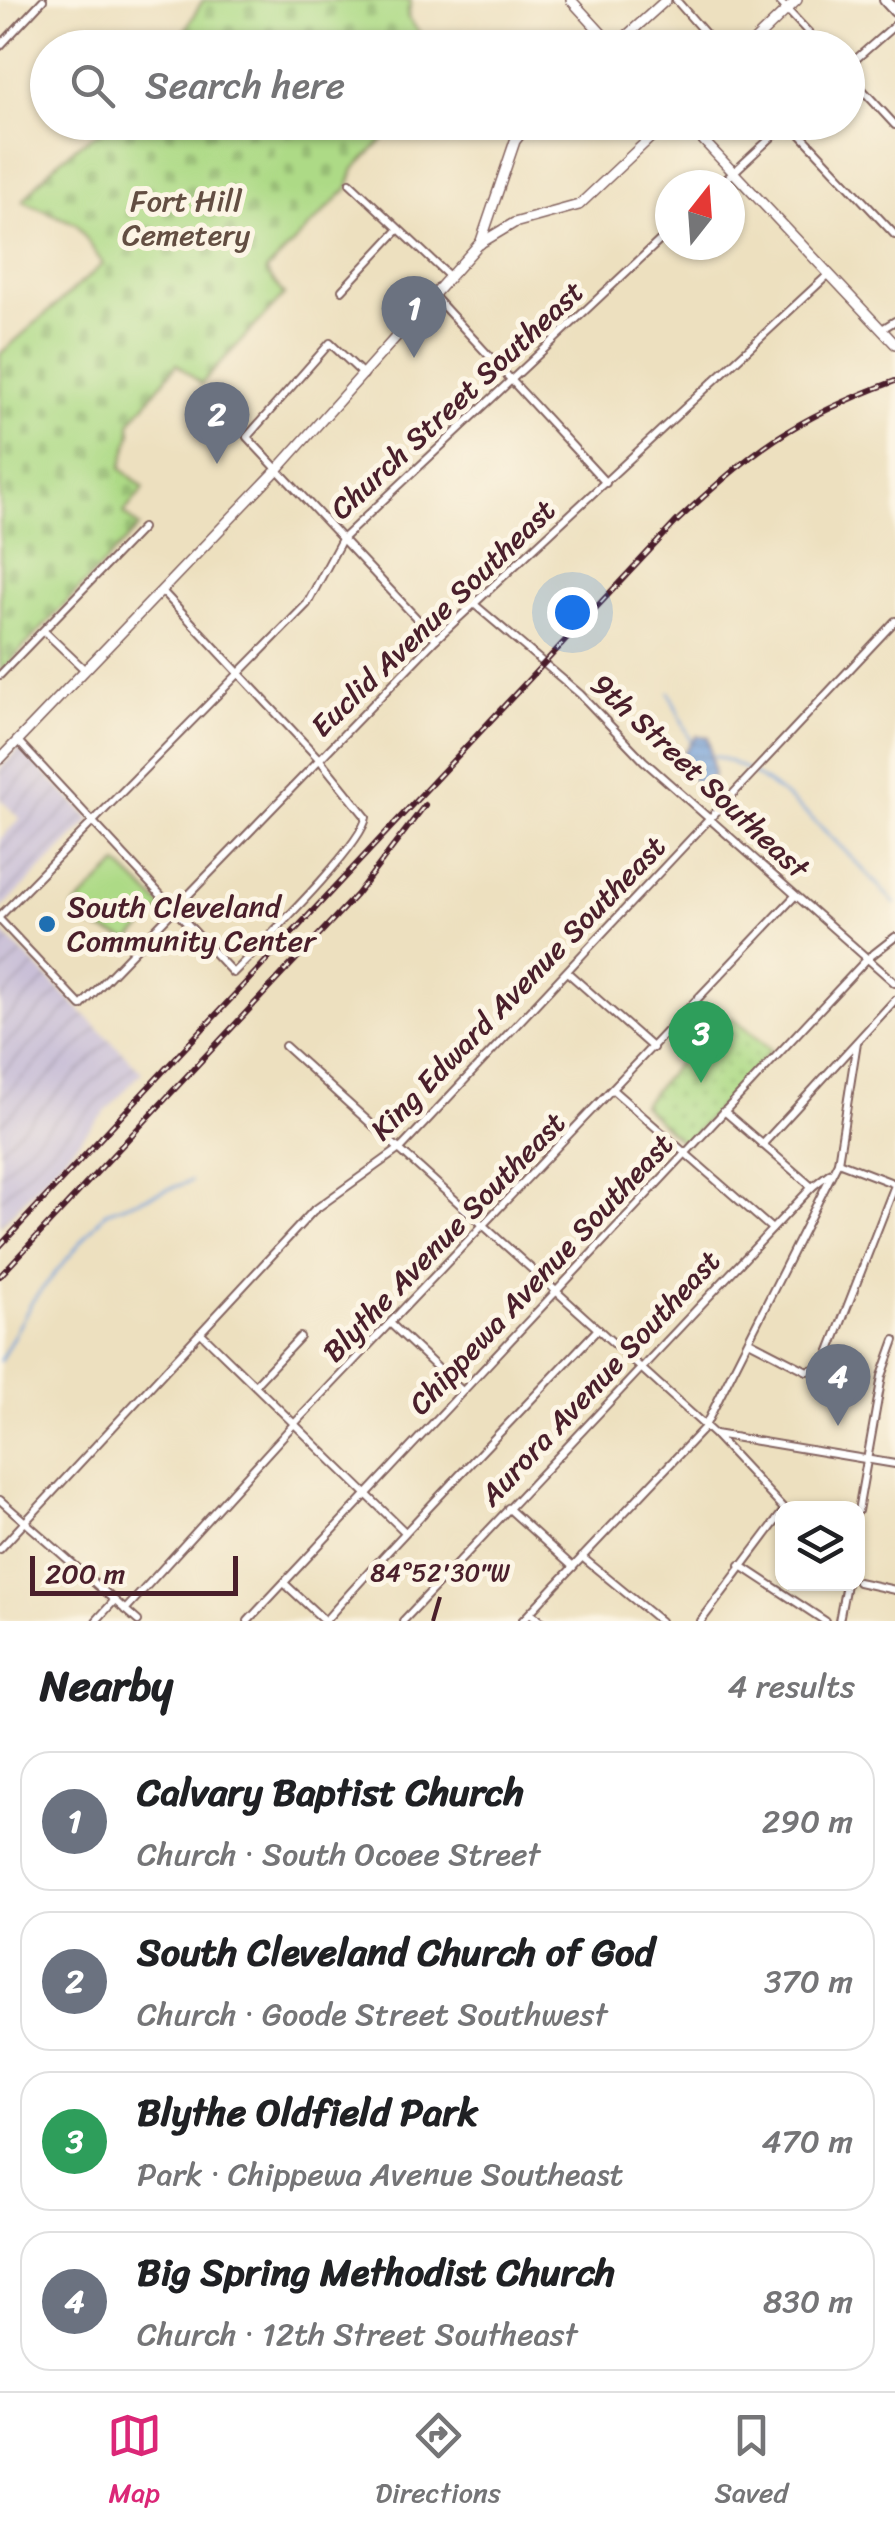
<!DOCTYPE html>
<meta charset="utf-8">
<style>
:root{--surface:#fff;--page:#f6f6f6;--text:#202124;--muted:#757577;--line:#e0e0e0;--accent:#db2777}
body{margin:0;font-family:Sriracha,sans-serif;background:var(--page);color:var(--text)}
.controls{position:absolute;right:30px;bottom:30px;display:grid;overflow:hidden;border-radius:20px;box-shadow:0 2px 8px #0004}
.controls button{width:90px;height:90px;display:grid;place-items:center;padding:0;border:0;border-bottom:2px solid var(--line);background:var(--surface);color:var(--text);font:50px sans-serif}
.compass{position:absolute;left:655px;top:170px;width:90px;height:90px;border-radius:50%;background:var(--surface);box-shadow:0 2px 8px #0004;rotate:17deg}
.scale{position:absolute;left:30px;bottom:25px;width:208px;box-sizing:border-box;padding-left:10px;border:5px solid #4a1f2b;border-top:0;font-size:28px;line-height:35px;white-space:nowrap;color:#4a1f2b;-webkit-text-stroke:8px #fcf5e5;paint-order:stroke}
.you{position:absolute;left:572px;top:612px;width:35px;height:35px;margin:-25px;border:8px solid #fff;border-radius:50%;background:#1a73e8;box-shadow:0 0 0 15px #1a73e833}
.badge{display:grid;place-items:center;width:65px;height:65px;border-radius:50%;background:var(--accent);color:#fff;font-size:32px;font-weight:700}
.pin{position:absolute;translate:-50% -82px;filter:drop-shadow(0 2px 5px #0008)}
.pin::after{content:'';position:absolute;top:52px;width:35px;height:30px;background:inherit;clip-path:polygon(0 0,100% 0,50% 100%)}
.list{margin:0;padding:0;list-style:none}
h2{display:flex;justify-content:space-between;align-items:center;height:130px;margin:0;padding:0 40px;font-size:42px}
h2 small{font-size:32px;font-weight:400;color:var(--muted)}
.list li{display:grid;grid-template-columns:65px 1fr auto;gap:30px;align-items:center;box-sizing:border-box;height:140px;margin:0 20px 20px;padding:0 20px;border:2px solid var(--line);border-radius:30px}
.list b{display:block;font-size:38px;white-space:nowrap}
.list p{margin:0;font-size:32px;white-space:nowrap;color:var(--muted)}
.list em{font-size:32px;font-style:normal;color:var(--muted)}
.icon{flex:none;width:55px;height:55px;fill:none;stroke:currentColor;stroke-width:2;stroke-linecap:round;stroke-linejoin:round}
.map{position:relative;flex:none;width:895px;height:1621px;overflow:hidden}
.search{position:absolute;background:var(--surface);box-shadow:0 2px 8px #0004;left:30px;right:30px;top:30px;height:110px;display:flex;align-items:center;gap:25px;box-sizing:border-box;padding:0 35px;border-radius:55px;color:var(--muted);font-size:38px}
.sheet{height:770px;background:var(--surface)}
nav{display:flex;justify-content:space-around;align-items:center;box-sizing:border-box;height:140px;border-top:2px solid var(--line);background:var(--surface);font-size:28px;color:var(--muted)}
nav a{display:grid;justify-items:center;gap:5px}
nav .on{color:var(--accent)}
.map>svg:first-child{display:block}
</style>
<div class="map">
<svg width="895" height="1621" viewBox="0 0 895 1621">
<defs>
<pattern id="industrial-furrows" width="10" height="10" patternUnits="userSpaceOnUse" patternTransform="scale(2.5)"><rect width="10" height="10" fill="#c9bfd7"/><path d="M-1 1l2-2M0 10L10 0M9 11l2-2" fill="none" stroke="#aea4b9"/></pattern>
<pattern id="cemetery-stones" width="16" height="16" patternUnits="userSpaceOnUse" patternTransform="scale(2.5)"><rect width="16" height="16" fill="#adda86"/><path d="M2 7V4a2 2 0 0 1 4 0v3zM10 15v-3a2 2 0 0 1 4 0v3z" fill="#96bb74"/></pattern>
<pattern id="park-dots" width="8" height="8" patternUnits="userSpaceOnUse" patternTransform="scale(2.5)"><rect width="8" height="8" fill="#adda86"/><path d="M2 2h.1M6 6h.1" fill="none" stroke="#96bb74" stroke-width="1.8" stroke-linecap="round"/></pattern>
<pattern id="water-rules" width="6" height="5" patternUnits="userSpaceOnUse" patternTransform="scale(2.5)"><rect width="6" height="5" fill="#719fd9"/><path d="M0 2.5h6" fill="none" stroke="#5f81b0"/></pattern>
</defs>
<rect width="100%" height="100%" fill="#fcf5e5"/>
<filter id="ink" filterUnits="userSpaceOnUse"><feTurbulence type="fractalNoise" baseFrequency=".01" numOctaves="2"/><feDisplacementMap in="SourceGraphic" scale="20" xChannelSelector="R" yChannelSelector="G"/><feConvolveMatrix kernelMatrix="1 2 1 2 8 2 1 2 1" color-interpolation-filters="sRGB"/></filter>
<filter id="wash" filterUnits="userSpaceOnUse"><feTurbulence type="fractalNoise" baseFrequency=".0048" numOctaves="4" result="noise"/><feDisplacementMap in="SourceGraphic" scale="40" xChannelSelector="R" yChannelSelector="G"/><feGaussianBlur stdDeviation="2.25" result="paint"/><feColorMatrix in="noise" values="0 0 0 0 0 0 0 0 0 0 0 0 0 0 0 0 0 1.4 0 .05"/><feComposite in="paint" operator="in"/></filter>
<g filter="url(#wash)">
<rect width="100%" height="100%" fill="#ede0bf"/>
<g fill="url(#industrial-furrows)">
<polygon points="20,748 91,820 0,910 0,839 20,819 0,799 0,768"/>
<polygon points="0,930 142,1072 0,1226"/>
</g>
<polygon fill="#adda86" stroke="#7c7c58" stroke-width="2.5" points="118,864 164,908 130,940 89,926 73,908"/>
<g fill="url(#cemetery-stones)" stroke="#7c7c58" stroke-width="2.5">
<polygon points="203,0 411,0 408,18 431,47 175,47"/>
<path d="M 119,123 L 400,123 L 354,169 L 348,188 L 266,271 L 284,295 L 201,384 L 177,364 L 130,423 L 131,434 L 121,468 L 144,488 L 124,513 L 139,527 L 0,672 L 0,354 L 103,264 L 76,224 L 23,201 C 52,165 76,141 119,123 Z"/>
</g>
<polygon fill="url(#park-dots)" stroke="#7c7c58" stroke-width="2.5" points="732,1018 771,1050 684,1145 642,1105 687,1053 696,1060"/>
<polygon fill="url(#water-rules)" stroke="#5e5f82" stroke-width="2.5" points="697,736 708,737 714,776 695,782 684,767 684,752"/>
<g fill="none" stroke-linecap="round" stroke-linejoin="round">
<g stroke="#719fd9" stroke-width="2.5">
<polyline points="669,692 691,741"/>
<path d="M 714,756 C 777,773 851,856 895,904"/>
<polyline points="0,1361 33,1300 106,1212 191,1181"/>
</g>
</g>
</g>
<g filter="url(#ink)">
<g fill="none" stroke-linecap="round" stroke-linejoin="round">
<g stroke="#83635f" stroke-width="10">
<g id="street">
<polyline points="676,0 718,48"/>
<polyline points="778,0 823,48"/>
<polyline points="0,46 43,0"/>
<polyline points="848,66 895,25"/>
<polyline points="848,74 895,125"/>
<polyline points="789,122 895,235"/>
<polyline points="350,183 450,277"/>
<polyline points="720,185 788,122"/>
<polyline points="342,290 398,230"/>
<polyline points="433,295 606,483"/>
<polyline points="882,329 895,321"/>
<polyline points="364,375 330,343 247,437 436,639"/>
<polyline points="474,604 580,694 644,761 895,983"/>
<polyline points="44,631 85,670"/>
<polyline points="0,675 142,528"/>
<path d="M 18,741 L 233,973 C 258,947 364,844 366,817 L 320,760 L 163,592"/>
<polyline points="0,916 307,604 342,539 670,231"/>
<polyline points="0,920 81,1006 436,639 829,274"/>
<polyline points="567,972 653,1048"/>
<polyline points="285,1046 714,1434 783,1508"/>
<polyline points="614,1091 772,1229"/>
<polyline points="724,1111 812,1187"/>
<polyline points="762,1145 895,1000"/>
<polyline points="838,1162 895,1184"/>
<polyline points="391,1324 462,1391"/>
<polyline points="202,1334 404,1531"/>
<polyline points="749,1341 807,1371 824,1366 895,1185"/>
<polyline points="255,1385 300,1337"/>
<polyline points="715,1434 895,1464"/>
<polyline points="0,1500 138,1621"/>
<polyline points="508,1508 573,1567"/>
<polyline points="858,1511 882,1376 895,1340"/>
<polyline points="0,1549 313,1211 402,1147 895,621"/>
<polyline points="582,1557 660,1621"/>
<polyline points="740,1565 825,1621"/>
<polyline points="858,1582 895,1590"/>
<polyline points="284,1583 325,1621"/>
<polyline points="125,1610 294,1424 795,896"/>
<polyline points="530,1613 541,1621"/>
<polyline points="96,1621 114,1601"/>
<polyline points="248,1621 867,959 895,937"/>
<path d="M 325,1621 C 413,1521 507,1426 598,1329"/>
<polyline points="403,1621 812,1187 830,1173"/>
<polyline points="522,1621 704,1428 838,1162 857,1042"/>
<polyline points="701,1621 782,1513"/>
<polyline points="839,1621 846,1584"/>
</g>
</g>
<g stroke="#83635f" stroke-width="12">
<g id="secondary">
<polyline points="571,0 615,48"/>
<polyline points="613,48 666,0"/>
<polyline points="747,48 797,0"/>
<polyline points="686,122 895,344"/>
<polyline points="480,244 515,141 530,122"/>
<polyline points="0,759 278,469 479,244 514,223 579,205 667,122"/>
</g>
</g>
<g stroke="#83635f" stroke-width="14">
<polyline id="primary" points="885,0 895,11"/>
</g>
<use href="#street" stroke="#fff" stroke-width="6"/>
<use href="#secondary" stroke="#fff" stroke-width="9"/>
<use href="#primary" stroke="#fff" stroke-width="10"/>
<g stroke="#4a1f2b" stroke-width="6">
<g id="rail">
<path d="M 0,1246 L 676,522 C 754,449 793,419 895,381"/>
<polyline points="0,1276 356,895 425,805"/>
</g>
</g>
<use href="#rail" stroke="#fcf5e5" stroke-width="2.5" stroke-dasharray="8" stroke-linecap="butt"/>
</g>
</g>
<path fill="none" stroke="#4a1f2b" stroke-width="4" d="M 433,1621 L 440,1597"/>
<circle fill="#1f6fb2" stroke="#fcf5e5" stroke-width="4" cx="47" cy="924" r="10"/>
<g text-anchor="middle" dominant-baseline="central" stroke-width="10" stroke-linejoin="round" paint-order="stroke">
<g font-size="30" fill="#634e42" stroke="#fcf5e5">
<text x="186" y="201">Fort Hill<tspan x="186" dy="34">Cemetery</tspan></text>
</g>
<g font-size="30" fill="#4a1f2b" stroke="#fcf5e5">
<text transform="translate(457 400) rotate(-43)">Church Street Southeast</text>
<text transform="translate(433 618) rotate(-44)">Euclid Avenue Southeast</text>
<text transform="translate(700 776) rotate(43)">9th Street Southeast</text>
<text transform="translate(518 988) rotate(-46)">King Edward Avenue Southeast</text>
<text transform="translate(444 1237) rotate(-46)">Blythe Avenue Southeast</text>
<text transform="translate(541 1274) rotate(-47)">Chippewa Avenue Southeast</text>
<text transform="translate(600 1378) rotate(-47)">Aurora Avenue Southeast</text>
</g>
<g font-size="30" fill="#4a1f2b" stroke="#fcf5e5" text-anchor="start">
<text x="67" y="907">South Cleveland<tspan x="67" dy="34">Community Center</tspan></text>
</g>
</g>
<g font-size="25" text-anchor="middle" fill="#4a1f2b" stroke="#fcf5e5" stroke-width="10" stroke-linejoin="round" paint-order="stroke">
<text x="440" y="1581">84°52'30"W</text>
</g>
</svg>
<div class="controls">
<button><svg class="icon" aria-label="layers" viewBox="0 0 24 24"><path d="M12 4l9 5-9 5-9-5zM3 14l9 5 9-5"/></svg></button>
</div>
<svg class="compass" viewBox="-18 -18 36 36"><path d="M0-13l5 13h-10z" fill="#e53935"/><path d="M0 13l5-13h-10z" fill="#757577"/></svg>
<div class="scale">200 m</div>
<div class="you"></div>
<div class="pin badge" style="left:414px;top:358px;background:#6b7280">1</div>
<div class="pin badge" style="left:217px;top:464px;background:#6b7280">2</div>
<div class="pin badge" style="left:701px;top:1083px;background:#2e9e5b">3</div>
<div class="pin badge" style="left:838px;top:1426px;background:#6b7280">4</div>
<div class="search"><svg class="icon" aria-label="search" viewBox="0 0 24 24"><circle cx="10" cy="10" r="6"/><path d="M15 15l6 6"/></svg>Search here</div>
</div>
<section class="sheet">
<h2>Nearby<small>4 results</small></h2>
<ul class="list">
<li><span class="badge" style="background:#6b7280">1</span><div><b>Calvary Baptist Church</b><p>Church · South Ocoee Street</p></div><em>290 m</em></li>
<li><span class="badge" style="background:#6b7280">2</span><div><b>South Cleveland Church of God</b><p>Church · Goode Street Southwest</p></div><em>370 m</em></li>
<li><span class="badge" style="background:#2e9e5b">3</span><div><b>Blythe Oldfield Park</b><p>Park · Chippewa Avenue Southeast</p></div><em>470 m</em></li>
<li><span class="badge" style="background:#6b7280">4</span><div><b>Big Spring Methodist Church</b><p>Church · 12th Street Southeast</p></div><em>830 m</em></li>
</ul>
</section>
<nav>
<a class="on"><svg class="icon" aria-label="map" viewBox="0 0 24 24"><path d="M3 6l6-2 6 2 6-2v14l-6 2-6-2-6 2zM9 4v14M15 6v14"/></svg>Map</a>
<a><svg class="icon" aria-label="directions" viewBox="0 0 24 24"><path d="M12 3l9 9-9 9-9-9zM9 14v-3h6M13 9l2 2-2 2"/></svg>Directions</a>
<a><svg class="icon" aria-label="saved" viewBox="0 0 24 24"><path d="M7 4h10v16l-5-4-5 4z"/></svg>Saved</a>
</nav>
